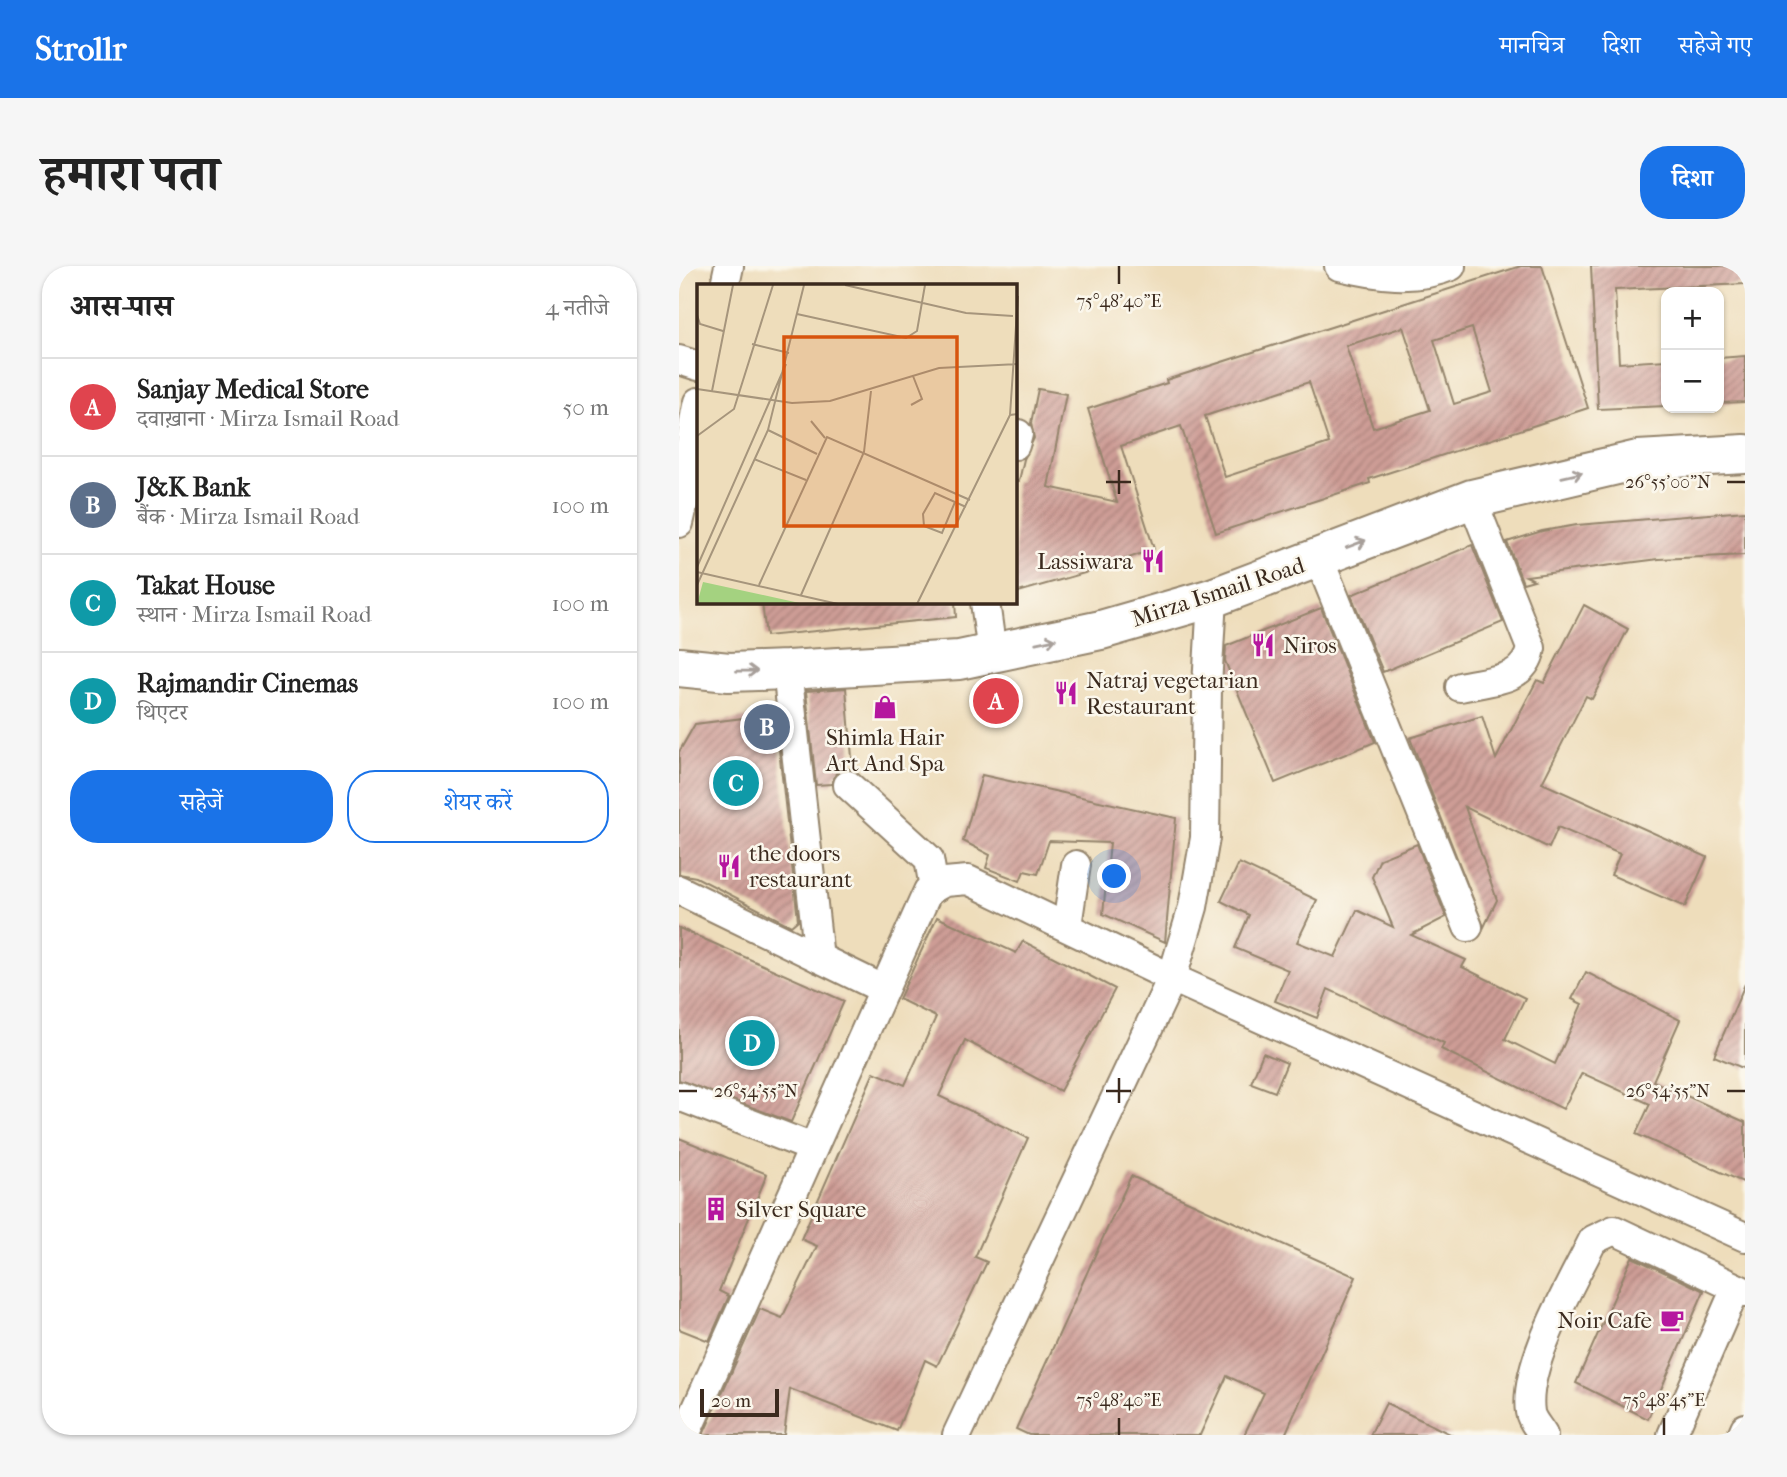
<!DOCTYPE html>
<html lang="hi">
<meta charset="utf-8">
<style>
:root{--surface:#fff;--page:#f6f6f6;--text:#222;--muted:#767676;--line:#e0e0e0;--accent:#1a73e8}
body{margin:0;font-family:"IM FELL French Canon","Noto Serif Devanagari",serif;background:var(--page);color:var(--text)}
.controls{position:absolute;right:21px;top:21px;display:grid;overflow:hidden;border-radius:14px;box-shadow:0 2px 5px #0004}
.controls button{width:63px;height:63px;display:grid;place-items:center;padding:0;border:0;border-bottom:2px solid var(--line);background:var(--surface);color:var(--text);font:35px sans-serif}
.scale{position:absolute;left:21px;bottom:18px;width:79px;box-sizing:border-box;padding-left:7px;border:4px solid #3b2a1e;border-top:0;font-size:19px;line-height:24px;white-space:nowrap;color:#3b2a1e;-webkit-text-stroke:5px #fbf7ec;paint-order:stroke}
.you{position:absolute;left:436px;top:611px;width:24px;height:24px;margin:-18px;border:5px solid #fff;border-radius:50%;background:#1a73e8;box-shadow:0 0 0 10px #1a73e833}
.badge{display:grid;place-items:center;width:46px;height:46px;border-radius:50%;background:var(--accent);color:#fff;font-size:23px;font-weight:700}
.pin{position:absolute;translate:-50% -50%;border:4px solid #fff;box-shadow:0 2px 7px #0006}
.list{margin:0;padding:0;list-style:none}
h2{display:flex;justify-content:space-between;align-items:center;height:91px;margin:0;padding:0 28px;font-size:30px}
h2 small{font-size:23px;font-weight:400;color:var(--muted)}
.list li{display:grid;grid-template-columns:46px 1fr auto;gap:21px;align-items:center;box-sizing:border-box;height:98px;padding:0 28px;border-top:2px solid var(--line)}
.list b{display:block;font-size:26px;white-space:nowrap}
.list p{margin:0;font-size:23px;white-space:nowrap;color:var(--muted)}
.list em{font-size:23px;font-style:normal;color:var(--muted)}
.actions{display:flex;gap:14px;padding:21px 28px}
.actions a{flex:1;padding:16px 0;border:2px solid var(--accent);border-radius:28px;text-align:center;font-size:24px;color:var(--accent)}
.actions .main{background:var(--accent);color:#fff}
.map{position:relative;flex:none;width:1066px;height:1169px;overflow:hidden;border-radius:28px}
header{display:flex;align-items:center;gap:42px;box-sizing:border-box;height:98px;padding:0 35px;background:var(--accent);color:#fff}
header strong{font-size:33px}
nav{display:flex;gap:38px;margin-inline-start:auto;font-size:24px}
.intro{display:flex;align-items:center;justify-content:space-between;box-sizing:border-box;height:168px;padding:0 42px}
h1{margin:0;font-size:49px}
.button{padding:18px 32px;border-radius:28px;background:var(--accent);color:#fff;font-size:24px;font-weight:700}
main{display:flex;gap:42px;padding:0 42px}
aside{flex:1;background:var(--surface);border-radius:28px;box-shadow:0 2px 5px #0004}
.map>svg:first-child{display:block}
</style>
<header>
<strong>Strollr</strong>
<nav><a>मानचित्र</a><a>दिशा</a><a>सहेजे गए</a></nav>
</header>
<div class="intro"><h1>हमारा पता</h1><a class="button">दिशा</a></div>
<main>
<aside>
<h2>आस-पास<small>4 नतीजे</small></h2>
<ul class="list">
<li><span class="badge" style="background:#e0444e">A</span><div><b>Sanjay Medical Store</b><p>दवाख़ाना · Mirza Ismail Road</p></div><em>50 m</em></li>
<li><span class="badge" style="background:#5c6f8a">B</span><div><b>J&amp;K Bank</b><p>बैंक · Mirza Ismail Road</p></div><em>100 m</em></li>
<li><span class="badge" style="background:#0f9aa8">C</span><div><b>Takat House</b><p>स्थान · Mirza Ismail Road</p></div><em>100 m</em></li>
<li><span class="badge" style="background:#0f9aa8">D</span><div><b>Rajmandir Cinemas</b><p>थिएटर</p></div><em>100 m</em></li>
</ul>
<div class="actions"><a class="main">सहेजें</a><a>शेयर करें</a></div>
</aside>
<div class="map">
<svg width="1066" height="1169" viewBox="0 0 1066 1169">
<defs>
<pattern id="building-hatch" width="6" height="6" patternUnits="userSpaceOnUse" patternTransform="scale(1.75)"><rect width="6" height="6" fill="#ce9d96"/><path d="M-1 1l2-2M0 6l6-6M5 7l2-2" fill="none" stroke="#a8807a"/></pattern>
</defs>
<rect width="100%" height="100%" fill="#fbf7ec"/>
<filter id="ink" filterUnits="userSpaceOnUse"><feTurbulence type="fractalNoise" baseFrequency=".0143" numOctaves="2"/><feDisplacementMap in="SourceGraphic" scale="14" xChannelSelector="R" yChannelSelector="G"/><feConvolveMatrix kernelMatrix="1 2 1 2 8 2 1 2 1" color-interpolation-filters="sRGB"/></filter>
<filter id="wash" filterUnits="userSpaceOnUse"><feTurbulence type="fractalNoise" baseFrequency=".00686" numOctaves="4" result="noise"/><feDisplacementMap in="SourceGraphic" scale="28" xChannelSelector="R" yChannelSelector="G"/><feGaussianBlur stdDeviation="1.57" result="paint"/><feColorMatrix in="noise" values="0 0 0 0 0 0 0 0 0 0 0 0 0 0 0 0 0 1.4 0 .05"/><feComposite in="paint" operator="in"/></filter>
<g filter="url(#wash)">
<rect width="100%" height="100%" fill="#edb"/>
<g id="blocks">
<g fill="url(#building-hatch)" fill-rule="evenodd">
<path d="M 842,0 L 863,0 L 909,142 L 690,213 L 691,217 L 537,267 L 502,160 L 442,180 L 475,283 L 416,304 L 336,327 L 336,215 L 340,215 L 345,193 L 355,172 L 352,157 L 359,123 L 387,128 L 369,221 L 438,236 L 409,143 L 488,117 L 487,114 ZM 724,61 L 751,144 L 694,162 L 667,80 ZM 793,62 L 813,126 L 775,138 L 755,74 ZM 630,116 L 650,177 L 546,211 L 526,150 Z"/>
<polygon points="912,0 1066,0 1066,18 936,24 940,97 987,94 987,140 919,143"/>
<polygon points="1066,90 1066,136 1040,137 1040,92"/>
<polygon points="1066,245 1066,289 980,293 847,310 855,314 844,317 828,276 863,265 898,259"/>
<polygon points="793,279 824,356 704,406 672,329"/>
<polygon points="83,336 276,336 277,351 87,370"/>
<polygon points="905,339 949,363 913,433 907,430 863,517 1028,591 1006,641 932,609 941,588 879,561 870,582 786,541 818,634 805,661 731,472 803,450 817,493 858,414 865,417"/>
<polygon points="642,342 696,476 596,517 546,395 547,380"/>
<polygon points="167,422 174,503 165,503 157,507 153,518 137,519 127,425"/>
<polygon points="96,448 119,654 112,660 17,611 0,608 0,486 16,458"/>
<polygon points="303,509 497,552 486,676 424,648 431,577 370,575 359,608 345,605 341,615 307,602 311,589 284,575"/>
<polygon points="738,578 767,651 732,669 787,694 783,701 846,732 826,773 876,798 903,738 893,733 907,706 1001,754 974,815 1066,856 1066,917 957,868 971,838 903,807 884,843 762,783 765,777 649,723 638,752 596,735 609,704 556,682 570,649 542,635 560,597 638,634 618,676 656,691 678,644 714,661 693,611 701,593"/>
<polygon points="258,651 337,687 344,675 436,723 381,825 286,774 260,830 349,872 296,991 308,996 258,1100 246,1094 218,1165 111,1123 105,1169 24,1169 81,1043 103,1052 138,980 122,973 195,806 226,819 257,751 220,733"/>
<polygon points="0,662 165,735 112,856 0,814"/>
<polygon points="1066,718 1066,803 1035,790"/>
<polygon points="584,787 608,797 596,826 572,817"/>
<polygon points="0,872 88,908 40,1025 50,1030 30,1075 0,1063"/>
<polygon points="452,910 677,1011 606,1169 565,1169 585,1127 548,1110 521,1169 350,1169 337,1163"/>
<polygon points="953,991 1025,1025 969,1153 897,1117"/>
<polygon points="707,1137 773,1169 691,1169"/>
</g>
</g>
</g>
<g filter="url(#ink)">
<use href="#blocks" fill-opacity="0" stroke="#94846c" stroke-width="2"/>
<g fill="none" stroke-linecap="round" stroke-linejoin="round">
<g stroke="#94846c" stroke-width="32">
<g id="minor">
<path d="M 660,0 C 697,9 736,15 772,0"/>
<polyline points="46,19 50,0"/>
<polyline points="0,94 19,100"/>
<polyline points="336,167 339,168 336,179"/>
<path d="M 0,257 C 11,217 9,176 19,136"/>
<polyline points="640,293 789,661"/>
<polyline points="306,336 313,387"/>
<polyline points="108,404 140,692"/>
<path d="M 781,421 C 811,414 846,416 852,382 L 793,233"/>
<polyline points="169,519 250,593 255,622"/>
<polyline points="0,624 204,723"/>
<polyline points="388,660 397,599"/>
<polyline points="0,830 134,882"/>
<polyline points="6,1169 249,625 266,616 289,614 493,712 1066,971"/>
<polyline points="278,1169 493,712 514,641 526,572 528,420 533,332"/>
<path d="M 864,1169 C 860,1162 852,1154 851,1146 C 844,1099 893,1017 914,974 L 935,964 L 1066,1026"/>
<polyline points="993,1169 1057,1022"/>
<polyline points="1063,1169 1066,1162"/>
</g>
</g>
<g stroke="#94846c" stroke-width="42">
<polyline id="highway" points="0,401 50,406 108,404 280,394 422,364 533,332 793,233 959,194 1066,188"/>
</g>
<use href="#minor" stroke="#fff" stroke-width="28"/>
<use href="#highway" stroke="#fff" stroke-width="38"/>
</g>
<defs><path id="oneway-shaft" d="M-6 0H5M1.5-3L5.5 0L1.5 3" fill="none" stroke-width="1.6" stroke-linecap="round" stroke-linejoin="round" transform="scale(1.75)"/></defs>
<g stroke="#a79f9a">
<use href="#oneway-shaft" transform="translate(893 209) rotate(-13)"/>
<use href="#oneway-shaft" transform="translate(677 278) rotate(-21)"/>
<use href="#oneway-shaft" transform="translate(367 375) rotate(-12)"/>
<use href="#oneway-shaft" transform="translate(68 405) rotate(-1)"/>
</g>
</g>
<path fill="none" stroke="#3b2a1e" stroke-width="2.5" d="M 440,0 L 440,18M 440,204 L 440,228M 427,216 L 452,216M 1048,216 L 1066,216M 440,812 L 440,837M 0,825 L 18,825M 427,825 L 452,825M 1048,825 L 1066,825M 440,1152 L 440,1169M 985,1152 L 985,1169"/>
<defs>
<g id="restaurant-bare" transform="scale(1.89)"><path d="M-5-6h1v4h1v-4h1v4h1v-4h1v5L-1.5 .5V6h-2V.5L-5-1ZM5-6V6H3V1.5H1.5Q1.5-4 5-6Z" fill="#b5179e" stroke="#fbf7ec" stroke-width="2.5" paint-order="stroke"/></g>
<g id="shop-bare" transform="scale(1.89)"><path d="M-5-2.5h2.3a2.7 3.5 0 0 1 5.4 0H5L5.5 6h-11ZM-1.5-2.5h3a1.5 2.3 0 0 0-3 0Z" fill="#b5179e" stroke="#fbf7ec" stroke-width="2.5" paint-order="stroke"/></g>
<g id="building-bare" transform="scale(1.89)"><path d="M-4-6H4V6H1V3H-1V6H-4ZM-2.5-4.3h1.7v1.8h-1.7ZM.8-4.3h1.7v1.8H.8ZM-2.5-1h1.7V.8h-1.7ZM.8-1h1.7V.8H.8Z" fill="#b5179e" stroke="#fbf7ec" stroke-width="2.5" paint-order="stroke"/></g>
<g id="cafe-bare" transform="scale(1.89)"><path d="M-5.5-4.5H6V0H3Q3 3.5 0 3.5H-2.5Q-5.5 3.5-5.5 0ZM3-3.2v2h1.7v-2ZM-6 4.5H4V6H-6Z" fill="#b5179e" stroke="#fbf7ec" stroke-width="2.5" paint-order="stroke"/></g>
</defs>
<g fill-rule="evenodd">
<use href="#restaurant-bare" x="474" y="295"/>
<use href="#restaurant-bare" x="584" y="379"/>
<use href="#restaurant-bare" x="387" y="427"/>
<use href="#shop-bare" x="206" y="441"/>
<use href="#restaurant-bare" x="50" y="600"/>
<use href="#building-bare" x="37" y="943"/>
<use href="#cafe-bare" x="993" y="1054"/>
</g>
<g text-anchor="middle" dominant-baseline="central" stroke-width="5" stroke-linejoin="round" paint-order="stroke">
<g font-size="23" fill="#3b2a1e" stroke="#fbf7ec" text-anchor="start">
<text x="454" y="295" text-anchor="end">Lassiwara</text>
<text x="604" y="379">Niros</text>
<text x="407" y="414">Natraj vegetarian<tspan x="407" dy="26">Restaurant</tspan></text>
<text x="206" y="471" text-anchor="middle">Shimla Hair<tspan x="206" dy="26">Art And Spa</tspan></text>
<text x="70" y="587">the doors<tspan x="70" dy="26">restaurant</tspan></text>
<text x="57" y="943">Silver Square</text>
<text x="973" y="1054" text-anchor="end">Noir Cafe</text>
</g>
<g font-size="23" fill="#3b2a1e" stroke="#fbf7ec">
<text transform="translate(539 326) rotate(-18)">Mirza Ismail Road</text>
</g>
</g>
<g transform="translate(18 18)">
<rect width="320" height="320" fill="#edb"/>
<path d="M 6,298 L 107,320 L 0,320 Z" fill="#a4d280"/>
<path fill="none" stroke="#a6957c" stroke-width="2" d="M 148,1 L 269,29 L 316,32M 100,30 L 209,54 L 220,47 L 228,1M 0,31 L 3,40 L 26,47M 55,60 L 92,69M 0,105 L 95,119 L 133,117 L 242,84 L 321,80M 15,107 L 36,1M 214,121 L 225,115 L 216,92M 313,131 L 321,12M 114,137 L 128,154M 71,146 L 120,170M 0,152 L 37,125 L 76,1M 57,175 L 109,196M 258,218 L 245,249 L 227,242 L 226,230 L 238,209 L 269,223M 0,283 L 89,80M 0,288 L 141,320M 0,301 L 71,146 L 107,1M 62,301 L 130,153 L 273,216M 104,311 L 167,168 L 174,107M 220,320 L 313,131 L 321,130"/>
<path fill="#d7540e" fill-opacity="0.15" stroke="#d7540e" stroke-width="3.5" d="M 87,53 L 260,53 L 260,242 L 87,242 Z"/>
<rect width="320" height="320" fill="none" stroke="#3b2a1e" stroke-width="3.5"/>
</g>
<g font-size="18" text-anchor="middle" fill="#3b2a1e" stroke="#fbf7ec" stroke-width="5" stroke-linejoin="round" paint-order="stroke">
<text x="440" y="41">75°48'40"E</text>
<text x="989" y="222">26°55'00"N</text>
<text x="77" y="831">26°54'55"N</text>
<text x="989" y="831">26°54'55"N</text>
<text x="440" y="1140">75°48'40"E</text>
<text x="985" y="1140">75°48'45"E</text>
</g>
</svg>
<div class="controls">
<button>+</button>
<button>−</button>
</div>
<div class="scale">20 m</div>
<div class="you"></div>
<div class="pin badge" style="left:317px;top:435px;background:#e0444e">A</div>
<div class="pin badge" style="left:88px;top:461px;background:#5c6f8a">B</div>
<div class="pin badge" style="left:57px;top:517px;background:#0f9aa8">C</div>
<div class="pin badge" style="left:73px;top:777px;background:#0f9aa8">D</div>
</div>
</main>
